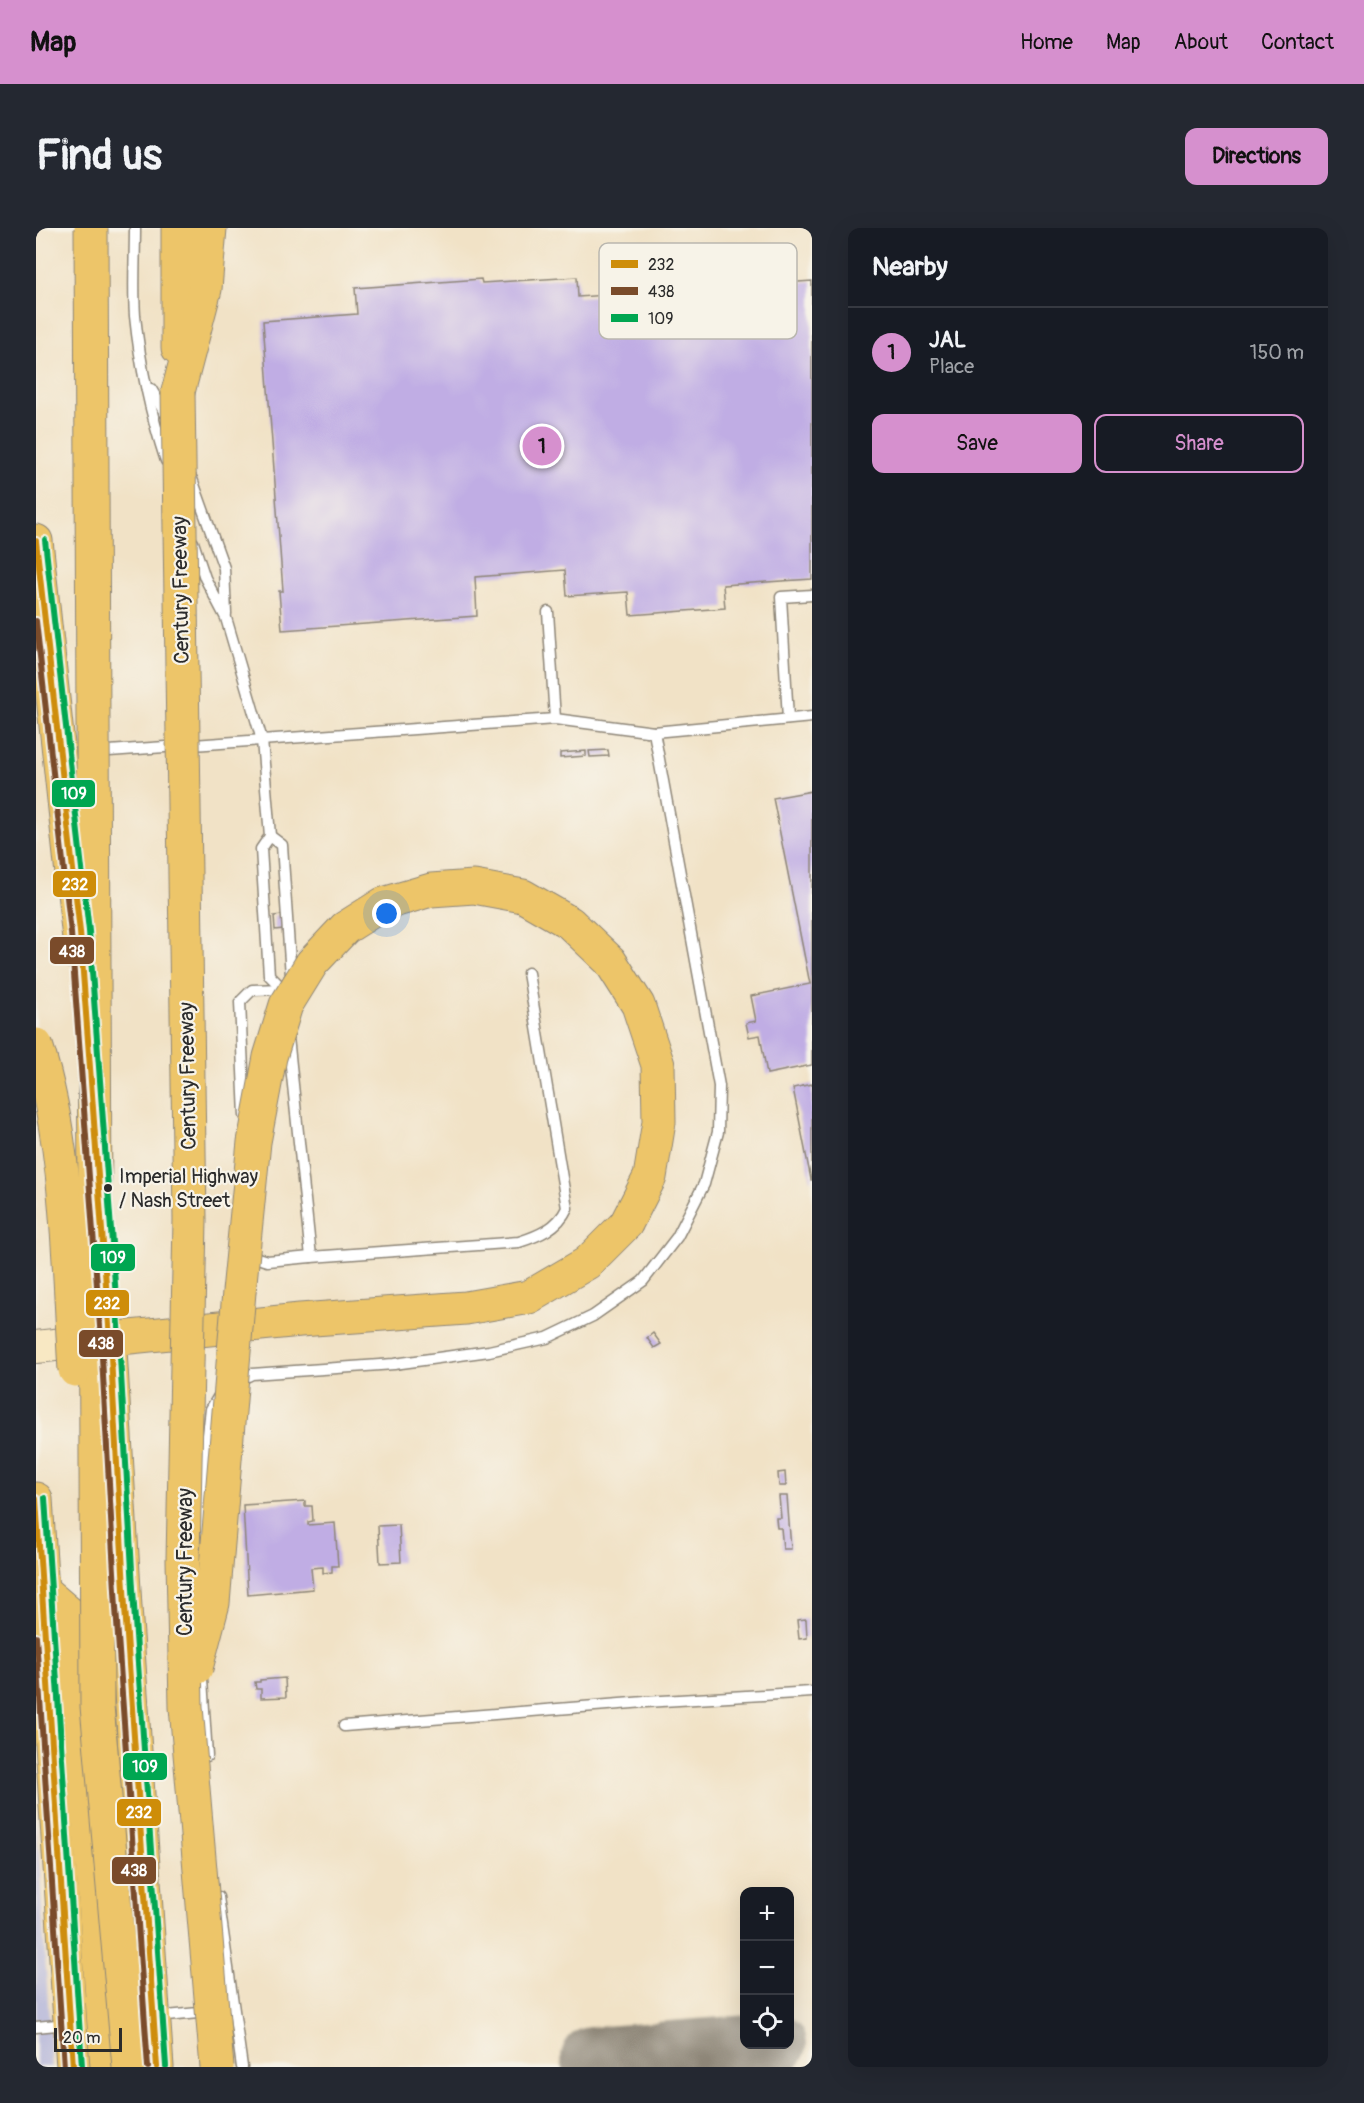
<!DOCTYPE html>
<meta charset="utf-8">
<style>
:root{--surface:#171b24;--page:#242831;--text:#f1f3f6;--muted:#9ea1a6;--line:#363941;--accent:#d690ce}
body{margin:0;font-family:Pangolin,sans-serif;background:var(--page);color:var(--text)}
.controls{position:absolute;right:18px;bottom:18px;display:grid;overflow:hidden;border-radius:12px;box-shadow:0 6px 24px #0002}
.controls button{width:54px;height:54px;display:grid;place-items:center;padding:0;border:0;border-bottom:2px solid var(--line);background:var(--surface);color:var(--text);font:30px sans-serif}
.scale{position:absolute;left:18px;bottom:15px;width:68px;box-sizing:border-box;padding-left:6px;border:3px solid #2b2b2b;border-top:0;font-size:16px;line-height:21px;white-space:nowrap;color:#2b2b2b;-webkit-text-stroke:4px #f7f3e8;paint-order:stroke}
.you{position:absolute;left:351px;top:686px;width:21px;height:21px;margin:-15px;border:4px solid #fff;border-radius:50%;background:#1a73e8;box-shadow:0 0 0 9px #1a73e833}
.badge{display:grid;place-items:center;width:39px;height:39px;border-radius:50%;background:var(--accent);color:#111;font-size:20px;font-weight:700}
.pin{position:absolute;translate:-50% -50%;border:3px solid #fff;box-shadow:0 2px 6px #0006}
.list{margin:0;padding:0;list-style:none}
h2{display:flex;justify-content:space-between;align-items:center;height:78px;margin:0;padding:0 24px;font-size:26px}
h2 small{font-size:20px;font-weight:400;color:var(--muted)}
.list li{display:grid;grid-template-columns:39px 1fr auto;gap:18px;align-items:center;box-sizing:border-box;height:90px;padding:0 24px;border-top:2px solid var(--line)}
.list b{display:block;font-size:22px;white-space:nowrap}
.list p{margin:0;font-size:20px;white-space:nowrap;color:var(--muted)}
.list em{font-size:20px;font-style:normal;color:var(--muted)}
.actions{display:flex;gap:12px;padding:18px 24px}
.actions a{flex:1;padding:14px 0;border:2px solid var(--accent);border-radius:12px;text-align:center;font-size:21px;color:var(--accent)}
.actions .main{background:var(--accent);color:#111}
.icon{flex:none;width:33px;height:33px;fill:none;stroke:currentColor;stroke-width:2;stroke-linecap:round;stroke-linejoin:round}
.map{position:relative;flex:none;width:776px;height:1839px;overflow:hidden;border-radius:12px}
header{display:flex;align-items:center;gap:36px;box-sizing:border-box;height:84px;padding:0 30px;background:var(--accent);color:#111}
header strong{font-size:28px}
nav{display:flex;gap:33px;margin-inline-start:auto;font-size:21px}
.intro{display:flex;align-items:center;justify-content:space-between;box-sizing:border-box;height:144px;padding:0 36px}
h1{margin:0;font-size:42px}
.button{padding:15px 27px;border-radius:12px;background:var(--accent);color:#111;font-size:21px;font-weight:700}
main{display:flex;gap:36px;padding:0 36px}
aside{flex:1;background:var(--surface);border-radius:12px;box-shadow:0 6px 24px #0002}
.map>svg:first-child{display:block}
</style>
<header>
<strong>Map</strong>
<nav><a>Home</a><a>Map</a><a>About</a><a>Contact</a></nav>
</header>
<div class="intro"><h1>Find us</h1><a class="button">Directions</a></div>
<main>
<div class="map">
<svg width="776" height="1839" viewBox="0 0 776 1839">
<rect width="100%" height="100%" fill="#f7f3e8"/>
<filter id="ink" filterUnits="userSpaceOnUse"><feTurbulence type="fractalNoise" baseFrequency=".0167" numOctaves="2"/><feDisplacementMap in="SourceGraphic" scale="12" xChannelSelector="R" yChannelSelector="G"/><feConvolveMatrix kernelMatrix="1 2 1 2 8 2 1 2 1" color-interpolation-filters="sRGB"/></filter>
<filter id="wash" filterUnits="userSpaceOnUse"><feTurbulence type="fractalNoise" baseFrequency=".008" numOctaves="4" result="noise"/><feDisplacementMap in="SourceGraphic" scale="24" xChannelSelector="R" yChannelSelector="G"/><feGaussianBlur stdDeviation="1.35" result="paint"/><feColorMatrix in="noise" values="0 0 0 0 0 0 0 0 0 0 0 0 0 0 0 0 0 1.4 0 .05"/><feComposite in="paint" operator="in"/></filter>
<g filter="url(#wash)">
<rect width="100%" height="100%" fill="#f1e2c6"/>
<polygon fill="#c2c2dc" points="0,1583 16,1839 0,1839"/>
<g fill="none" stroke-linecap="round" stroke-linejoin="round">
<polyline stroke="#8e8678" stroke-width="62" points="556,1830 740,1816"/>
</g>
<g id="blocks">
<g fill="#c0ade4">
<polygon points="541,49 542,69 776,53 776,351 687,357 689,380 594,387 592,364 531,368 529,342 439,349 441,388 246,402 243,363 247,363 227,93 321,86 319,60 445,51 446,55"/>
<polygon points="572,522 573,528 554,529 553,523"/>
<polygon points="550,523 550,528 524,530 524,525"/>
<polygon points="776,563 776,837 731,846 724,807 713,809 710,795 720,793 715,768 774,756 737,570"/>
<polygon points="246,687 247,701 239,702 238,688"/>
<polygon points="776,856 776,952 775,952 757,860"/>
<polygon points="617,1105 625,1116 618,1120 611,1110"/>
<polygon points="749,1244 750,1258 743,1258 742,1245"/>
<polygon points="743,1268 751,1268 755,1321 747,1321 745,1300 741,1300 740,1290 745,1290"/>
<polygon points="269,1273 269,1278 276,1278 277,1293 272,1294 272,1297 299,1295 302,1338 296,1338 296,1344 287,1345 287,1339 275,1340 277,1361 212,1367 207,1277"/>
<polygon points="363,1297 365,1334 344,1335 342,1298"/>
<polygon points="770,1391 771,1410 763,1411 761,1392"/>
<polygon points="249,1450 250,1469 225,1470 225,1461 220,1461 219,1454 224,1454 224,1452"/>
</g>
</g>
</g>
<g filter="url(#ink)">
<use href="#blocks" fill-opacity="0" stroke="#8e8678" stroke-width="1.5"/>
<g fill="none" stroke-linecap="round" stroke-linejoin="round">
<g stroke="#8e8678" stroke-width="13">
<g id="lane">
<path d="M 99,0 C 99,29 97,59 99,88 C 104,137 115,187 130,233"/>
<polyline points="115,161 133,192"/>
<polyline points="156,251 188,340 190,386"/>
<polyline points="157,314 169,350 190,390 226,512 234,608 225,621 233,747 247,761"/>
<polyline points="512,384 519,491"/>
<polyline points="752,491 745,369 776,367"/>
<polyline points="59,524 519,491 618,504 776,489"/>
<polyline points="234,608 246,617 255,748 253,751"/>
<path d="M 252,809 L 275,1029 L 483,1014 C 502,1008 522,1000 531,980 L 492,745"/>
<polyline points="209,888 204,774 216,762 247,761"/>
<polyline points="215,1023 215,1028 231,1033 275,1029"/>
<polyline points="200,1154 216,1146 358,1136 453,1123 511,1110 557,1088 607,1053 641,1009 668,956 682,904 683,858 618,504"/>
<polyline points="166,1315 168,1241 175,1181 184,1166"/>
<polyline points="166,1451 171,1528"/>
<polyline points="308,1498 609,1474 776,1464"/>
<polyline points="182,1669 206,1839"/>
<polyline points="120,1789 173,1784"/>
<polyline points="0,1799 31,1796"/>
</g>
</g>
<g stroke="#8e8678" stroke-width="34">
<polyline id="secondary" points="0,1119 65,1112"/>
</g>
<g stroke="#8e8678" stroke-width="35">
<g id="primary">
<polyline points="0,313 45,729"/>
<polyline points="73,1104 89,1379 121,1839"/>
<polyline points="0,1271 37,1839"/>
<polyline points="5,1361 33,1385 41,1419 71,1839"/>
</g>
</g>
<g stroke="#8e8678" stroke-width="35">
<g id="highway">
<polyline points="142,0 142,120"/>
<polyline points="142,164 169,61 174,0"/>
<polyline points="74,1111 264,1092 430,1080 493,1069 551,1035 590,996"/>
</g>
</g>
<use href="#lane" stroke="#fff" stroke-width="10"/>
<use href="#secondary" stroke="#f8e8c3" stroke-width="32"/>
<use href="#primary" stroke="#edc569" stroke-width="33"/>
<use href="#highway" stroke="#edc569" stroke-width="33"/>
<g stroke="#8e8678" stroke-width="35" stroke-linecap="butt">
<g id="highway-bridge">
<polyline points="55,0 61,1478 93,1839"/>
<polyline points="142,164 154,992 147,1332 150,1479 181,1839"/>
<path d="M 0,817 C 33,919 32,1035 39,1142"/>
<polyline points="160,1440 177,1375 203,1064 218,914 234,829 250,777 276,735 309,700 347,676 395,662 438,659 487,668 534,695 574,733 602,777 622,837 623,894 614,949 590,996"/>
</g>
</g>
<use href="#highway-bridge" stroke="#edc569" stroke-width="33"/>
<g stroke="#f7f3e8" stroke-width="10">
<g id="bus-1">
<polyline points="0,313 44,704 74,1111 89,1379 121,1839"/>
<polyline points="0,1271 37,1839"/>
</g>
</g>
<g stroke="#f7f3e8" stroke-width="10">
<g id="bus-2">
<polyline points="0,393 35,705 65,1112 80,1380 112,1839"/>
<polyline points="0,1409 28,1839"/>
</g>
</g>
<g stroke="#f7f3e8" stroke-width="10">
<g id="bus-3">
<polyline points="9,312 53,703 83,1110 98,1378 130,1838"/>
<polyline points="9,1270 46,1838"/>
</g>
</g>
<use href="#bus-1" stroke="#ce8d09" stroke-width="6"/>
<use href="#bus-2" stroke="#7a4b2a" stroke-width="6"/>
<use href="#bus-3" stroke="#00a651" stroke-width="6"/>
</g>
</g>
<circle fill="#2b2b2b" stroke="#f7f3e8" stroke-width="2" cx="72" cy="960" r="5"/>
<g text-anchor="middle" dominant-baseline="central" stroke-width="4.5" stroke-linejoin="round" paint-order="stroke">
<g font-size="20" fill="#2b2b2b" stroke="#f7f3e8" text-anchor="start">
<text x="83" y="948">Imperial Highway<tspan x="83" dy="24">/ Nash Street</tspan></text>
</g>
<g font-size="21" fill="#2b2b2b" stroke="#f7f3e8">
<text transform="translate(145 362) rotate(-91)">Century Freeway</text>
<text transform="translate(152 848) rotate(-91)">Century Freeway</text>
<text transform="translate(149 1334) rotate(-90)">Century Freeway</text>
</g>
</g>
<rect x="563" y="15" width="198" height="96" rx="9" fill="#f7f3e8" stroke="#bab7af" stroke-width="1.5"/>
<rect x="575" y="32" width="27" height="8" fill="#ce8d09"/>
<rect x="575" y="59" width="27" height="8" fill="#7a4b2a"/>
<rect x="575" y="86" width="27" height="8" fill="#00a651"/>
<g font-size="16" fill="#2b2b2b">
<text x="612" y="42">232</text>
<text x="612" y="69">438</text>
<text x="612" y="96">109</text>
</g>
<g stroke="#f7f3e8" stroke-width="2">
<rect x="15" y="551" width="45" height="29" rx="6" fill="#00a651"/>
<rect x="16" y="642" width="45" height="28" rx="6" fill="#ce8d09"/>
<rect x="13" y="708" width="46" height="29" rx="6" fill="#7a4b2a"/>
<rect x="54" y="1015" width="46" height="29" rx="6" fill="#00a651"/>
<rect x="49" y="1061" width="45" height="28" rx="6" fill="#ce8d09"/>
<rect x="42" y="1101" width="46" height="29" rx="6" fill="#7a4b2a"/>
<rect x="86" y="1524" width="46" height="29" rx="6" fill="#00a651"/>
<rect x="80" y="1570" width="46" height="29" rx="6" fill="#ce8d09"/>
<rect x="75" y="1628" width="46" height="29" rx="6" fill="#7a4b2a"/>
</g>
<g font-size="16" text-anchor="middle" font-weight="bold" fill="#fff">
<text x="38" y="571">109</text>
<text x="39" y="662">232</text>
<text x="36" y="729">438</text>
<text x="77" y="1035">109</text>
<text x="71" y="1081">232</text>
<text x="65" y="1121">438</text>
<text x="109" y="1544">109</text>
<text x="103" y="1590">232</text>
<text x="98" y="1648">438</text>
</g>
</svg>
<div class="controls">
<button>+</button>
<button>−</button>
<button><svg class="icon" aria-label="locate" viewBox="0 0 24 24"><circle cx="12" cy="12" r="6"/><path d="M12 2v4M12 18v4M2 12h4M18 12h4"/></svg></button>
</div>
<div class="scale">20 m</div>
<div class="you"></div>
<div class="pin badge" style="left:506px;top:218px">1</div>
</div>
<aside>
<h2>Nearby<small></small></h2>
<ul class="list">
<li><span class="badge">1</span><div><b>JAL</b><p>Place</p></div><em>150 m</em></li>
</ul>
<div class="actions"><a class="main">Save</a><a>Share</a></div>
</aside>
</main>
